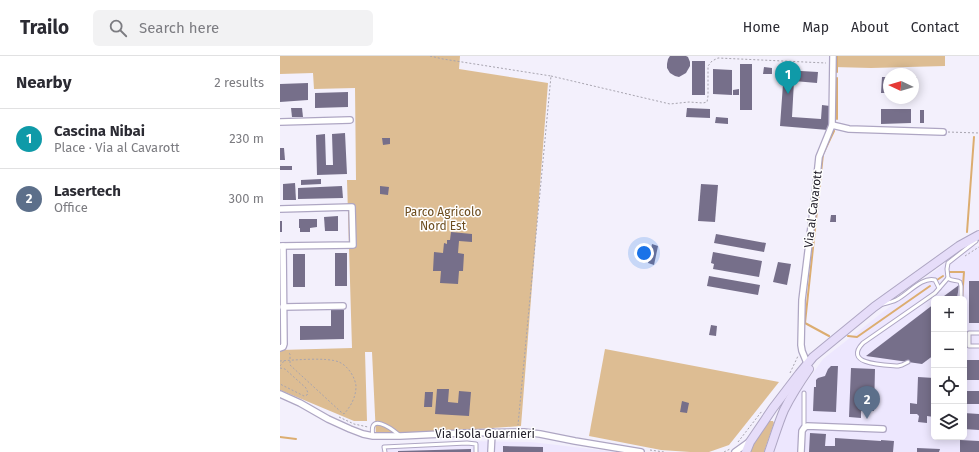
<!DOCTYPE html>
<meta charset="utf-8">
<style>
:root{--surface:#fff;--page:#f2f2f3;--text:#2b2b33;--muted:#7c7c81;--line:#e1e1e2;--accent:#90600d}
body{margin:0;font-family:"Fira Sans",sans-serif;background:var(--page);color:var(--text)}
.controls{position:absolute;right:12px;bottom:12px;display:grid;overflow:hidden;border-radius:6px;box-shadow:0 2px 10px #0003}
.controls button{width:36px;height:36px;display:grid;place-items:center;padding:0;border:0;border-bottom:1px solid var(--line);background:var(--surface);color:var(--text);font:20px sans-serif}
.compass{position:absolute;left:603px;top:12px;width:36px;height:36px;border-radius:50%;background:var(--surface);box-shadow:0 2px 10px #0003;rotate:274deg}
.you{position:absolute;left:364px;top:197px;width:14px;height:14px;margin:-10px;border:3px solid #fff;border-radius:50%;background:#1a73e8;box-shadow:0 0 0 6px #1a73e833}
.badge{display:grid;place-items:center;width:26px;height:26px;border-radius:50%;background:var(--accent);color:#fff;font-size:13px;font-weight:700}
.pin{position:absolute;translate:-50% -33px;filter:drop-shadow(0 1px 2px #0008)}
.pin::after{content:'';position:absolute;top:21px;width:14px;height:12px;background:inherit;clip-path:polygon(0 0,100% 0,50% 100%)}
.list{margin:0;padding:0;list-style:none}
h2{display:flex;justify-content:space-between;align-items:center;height:52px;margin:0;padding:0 16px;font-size:17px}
h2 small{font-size:13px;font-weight:400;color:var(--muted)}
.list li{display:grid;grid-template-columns:26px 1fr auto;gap:12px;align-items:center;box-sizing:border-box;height:60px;padding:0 16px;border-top:1px solid var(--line)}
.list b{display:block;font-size:15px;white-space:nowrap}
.list p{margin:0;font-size:13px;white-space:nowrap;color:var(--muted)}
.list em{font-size:13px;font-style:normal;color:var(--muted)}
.icon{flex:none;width:22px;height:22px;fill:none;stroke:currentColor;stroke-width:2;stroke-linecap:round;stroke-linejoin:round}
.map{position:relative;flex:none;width:699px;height:396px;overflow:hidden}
header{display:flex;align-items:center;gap:24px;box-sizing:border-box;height:56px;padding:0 20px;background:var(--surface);border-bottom:1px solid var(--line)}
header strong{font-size:19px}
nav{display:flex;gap:22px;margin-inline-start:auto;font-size:14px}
.search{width:280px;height:36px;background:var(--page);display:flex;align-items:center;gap:10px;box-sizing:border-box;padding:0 14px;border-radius:6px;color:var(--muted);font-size:15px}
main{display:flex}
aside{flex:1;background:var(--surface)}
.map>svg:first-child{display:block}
</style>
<header>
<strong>Trailo</strong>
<div class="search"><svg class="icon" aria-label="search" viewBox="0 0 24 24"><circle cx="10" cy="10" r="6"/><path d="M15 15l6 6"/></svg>Search here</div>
<nav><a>Home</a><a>Map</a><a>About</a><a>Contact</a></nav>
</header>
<main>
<aside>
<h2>Nearby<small>2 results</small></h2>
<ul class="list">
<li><span class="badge" style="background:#0f9aa8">1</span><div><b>Cascina Nibai</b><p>Place · Via al Cavarott</p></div><em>230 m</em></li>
<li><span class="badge" style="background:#5c6f8a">2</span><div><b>Lasertech</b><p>Office</p></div><em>300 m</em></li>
</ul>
</aside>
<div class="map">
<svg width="699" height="396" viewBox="0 0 699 396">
<rect width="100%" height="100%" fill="#f3f0fc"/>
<g fill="#ede7fe" fill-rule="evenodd">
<path d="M 687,190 L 699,190 L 699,396 L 463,396 L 503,366 L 516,341 L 543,303 ZM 654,243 L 684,243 L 684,381 L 654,381 Z"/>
<polygon points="186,385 251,386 337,396 101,396 102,390"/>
</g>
<g fill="#ddbd93">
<polygon points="0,0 180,0 179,13 268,27 241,370 96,380 92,296 85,296 87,365 74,365 0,334 0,294 72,292 67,124 76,124 75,32 34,33 33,17 0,18"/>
<polygon points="554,0 665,0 665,10 591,12 554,11"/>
<polygon points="325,293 499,326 449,389 429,396 410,396 381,394 309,380"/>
<polygon points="489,365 493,365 494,367 484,396 466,396"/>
</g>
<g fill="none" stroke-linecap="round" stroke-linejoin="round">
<g stroke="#dcad70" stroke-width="2">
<polyline points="557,16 557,0"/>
<polyline points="557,63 557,22"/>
<polyline points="687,176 694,81"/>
<polyline points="669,216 684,216 682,243"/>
<polyline points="657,224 663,220"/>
<polyline points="549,280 525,267 543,98 554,75"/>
<polyline points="568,280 577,281 650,230"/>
<polyline points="0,381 16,383"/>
</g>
</g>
<g fill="#766f8a">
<polygon points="390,0 406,0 408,1 410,6 410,10 406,17 399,21 395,20 390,17 387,12 387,8 388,3"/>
<rect x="412" y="5" width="13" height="34"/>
<rect x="460" y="8" width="12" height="46"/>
<polygon points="484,11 492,12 492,18 483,18"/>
<polygon points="433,13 452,14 452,39 433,38"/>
<polygon points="504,14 538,16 537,27 514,25 512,61 541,63 542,49 550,50 548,74 500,70"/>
<polygon points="602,21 609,21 609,37 601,37"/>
<rect x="633" y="21" width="4" height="16"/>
<polygon points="28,27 28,44 0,46 0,28"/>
<polygon points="459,33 459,39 453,39 453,34"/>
<polygon points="68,36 68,51 35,52 35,37"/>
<polygon points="11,52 22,52 23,61 12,61"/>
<polygon points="407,52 430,53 430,62 406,61"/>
<polygon points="601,53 631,53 631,67 601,68"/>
<rect x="640" y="54" width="4" height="13"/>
<polygon points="436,61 448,62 448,68 435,67"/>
<polygon points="65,77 67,118 37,119 36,79 45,78 46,109 53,109 52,78"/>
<polygon points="102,82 110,82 110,88 103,89"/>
<polygon points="0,92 4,92 5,104 0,104"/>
<rect x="0" y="110" width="12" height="4"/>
<polygon points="41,123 41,128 21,129 21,124"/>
<polygon points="15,127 16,144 3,144 3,128"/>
<polygon points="421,128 438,129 435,166 418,165"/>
<polygon points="62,130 63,142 18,143 18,132"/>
<polygon points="100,130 109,131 108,139 100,138"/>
<polygon points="551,159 556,159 556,166 550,166"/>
<polygon points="58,160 58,175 45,175 44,161"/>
<polygon points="19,163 37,163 37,171 30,172 30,176 20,176 20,172 19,172"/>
<rect x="0" y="165" width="2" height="11"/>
<polygon points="171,176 192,178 192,186 179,185 178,197 184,198 183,215 179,215 178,228 160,227 161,215 153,215 154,196 163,197 164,187 167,188 167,184 170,184"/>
<polygon points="436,178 486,187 484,196 434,187"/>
<polygon points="372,188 378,190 374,209 368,207"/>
<polygon points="433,196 482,205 479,221 433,213 434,208 431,207"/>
<rect x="55" y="197" width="12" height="33"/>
<rect x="13" y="198" width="12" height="33"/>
<polygon points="498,206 511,208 507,229 493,226"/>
<polygon points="429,220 480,229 478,239 427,230"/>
<rect x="689" y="225" width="10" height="42"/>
<polygon points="679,229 677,243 660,243"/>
<polygon points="654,248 654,299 642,308 586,300"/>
<polygon points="51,254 64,254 64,283 20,284 20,270 51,270"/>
<polygon points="431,269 437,270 436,280 429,279"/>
<rect x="685" y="304" width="14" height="20"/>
<polygon points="551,310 558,310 556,356 533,355 534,331 536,331 536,324 538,322 545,320 548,313"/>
<polygon points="571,312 595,313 594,355 581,355 581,362 569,361"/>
<polygon points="638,321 654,322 654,361 647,360 647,367 638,366 639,360 637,358 630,358 630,347 637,348"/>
<polygon points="157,333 169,333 168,346 178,347 179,335 191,336 189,360 155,358"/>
<rect x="684" y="335" width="15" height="13"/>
<polygon points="145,336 153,336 152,351 144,351"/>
<polygon points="402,345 409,347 407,357 400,356"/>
<polygon points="684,357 699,358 699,374 684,373"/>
<polygon points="530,377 546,378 545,390 555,390 555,382 601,385 601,384 614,385 613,396 529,396"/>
<polygon points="680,384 699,385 699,396 680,396"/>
<polygon points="223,390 263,391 263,396 223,396"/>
<polygon points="637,392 660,393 659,396 637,396"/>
<polygon points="191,393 191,396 118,396 118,395"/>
</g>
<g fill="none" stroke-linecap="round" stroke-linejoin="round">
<g stroke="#aea6c3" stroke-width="5">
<g id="lane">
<polyline points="668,222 667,213 668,207 696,185"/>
<path d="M 668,222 C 672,226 677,223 680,226 L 681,230 L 681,243"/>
<path d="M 603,248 C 607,247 612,246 616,244 C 627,239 642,220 655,224 L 659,232"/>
<polyline points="699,277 689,277 689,290 699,290"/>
<path d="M 628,306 L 622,309 L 618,310 C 606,309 562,309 583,287 L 655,237 L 668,222"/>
<polyline points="524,372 524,337"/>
<path d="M 93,380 C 88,356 111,372 119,379"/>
<polyline points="105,396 104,391 187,387 196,388 196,396"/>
</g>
</g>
<g stroke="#aea6c3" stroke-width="8">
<g id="street">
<polyline points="0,66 70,64"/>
<polyline points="552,69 569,73 663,76"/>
<polyline points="0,153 72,151 73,189 0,190"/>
<polyline points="3,251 63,250"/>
<polyline points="0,292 3,291 4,288 3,190"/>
<polyline points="527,307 522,295 521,289 522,244 535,139 539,101 552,69 553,0"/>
<polyline points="0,338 20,347 48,363 70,373 83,378 93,380 120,380 183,377 244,376 260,378 295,385 361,396"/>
<polyline points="211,396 212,376"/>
<polyline points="455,396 469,386"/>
<polyline points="521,396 522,375 524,372 527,370 603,373"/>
</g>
</g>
<g stroke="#aea6c3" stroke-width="10">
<g id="secondary">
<polyline points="466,396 470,386 493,352 519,318 533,301 594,251 679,190 699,179"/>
<path d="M 489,396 C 494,382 498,368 504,354 C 511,340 520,326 529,313"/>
</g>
</g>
<g stroke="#a7a4af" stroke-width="1" stroke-dasharray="2 2" stroke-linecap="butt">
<polyline points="150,0 163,3 271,20 238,369"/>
<polyline points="271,20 390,48 409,46 423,47 427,46 428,40 428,10 432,5 438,2 546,7"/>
<polyline points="668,76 699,77"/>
<polyline points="685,200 699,191"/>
<path d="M 0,305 C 14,304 47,301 59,306 C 68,310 75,321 76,330 C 76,341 71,350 64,358 L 61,356 L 10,309 L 10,298 L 8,296"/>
<polyline points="0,310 4,305"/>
<polyline points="0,312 5,313 26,332 28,337 27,339 24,340 0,328"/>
<polyline points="510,317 518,300"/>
<polyline points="59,361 74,368 88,371"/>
<polyline points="458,386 482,355"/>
<polyline points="370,394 384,396"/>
<polyline points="444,396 450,393"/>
</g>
<use href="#lane" stroke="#fff" stroke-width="3"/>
<use href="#street" stroke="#fff" stroke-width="5.5"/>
<use href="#secondary" stroke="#e6ddf9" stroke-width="8"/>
</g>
<g text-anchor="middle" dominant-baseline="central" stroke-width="3" stroke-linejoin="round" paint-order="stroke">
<g font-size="12" fill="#25222d" stroke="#fff">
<text transform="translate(533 153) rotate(-83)">Via al Cavarott</text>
<text x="205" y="378">Via Isola Guarnieri</text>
</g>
<g font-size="12" fill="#6d4d1f" stroke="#fff">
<text x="163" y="156">Parco Agricolo<tspan x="163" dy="14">Nord Est</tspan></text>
</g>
</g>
</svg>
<div class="controls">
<button>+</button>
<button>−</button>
<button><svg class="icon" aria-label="locate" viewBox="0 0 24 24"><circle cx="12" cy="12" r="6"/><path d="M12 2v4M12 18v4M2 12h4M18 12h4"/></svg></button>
<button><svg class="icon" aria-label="layers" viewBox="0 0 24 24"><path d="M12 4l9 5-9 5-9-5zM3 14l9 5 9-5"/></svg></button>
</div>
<svg class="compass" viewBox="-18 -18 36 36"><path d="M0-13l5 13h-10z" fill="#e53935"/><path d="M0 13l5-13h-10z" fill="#7c7c81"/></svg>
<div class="you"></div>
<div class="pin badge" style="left:508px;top:38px;background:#0f9aa8">1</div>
<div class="pin badge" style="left:587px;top:363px;background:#5c6f8a">2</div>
</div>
</main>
